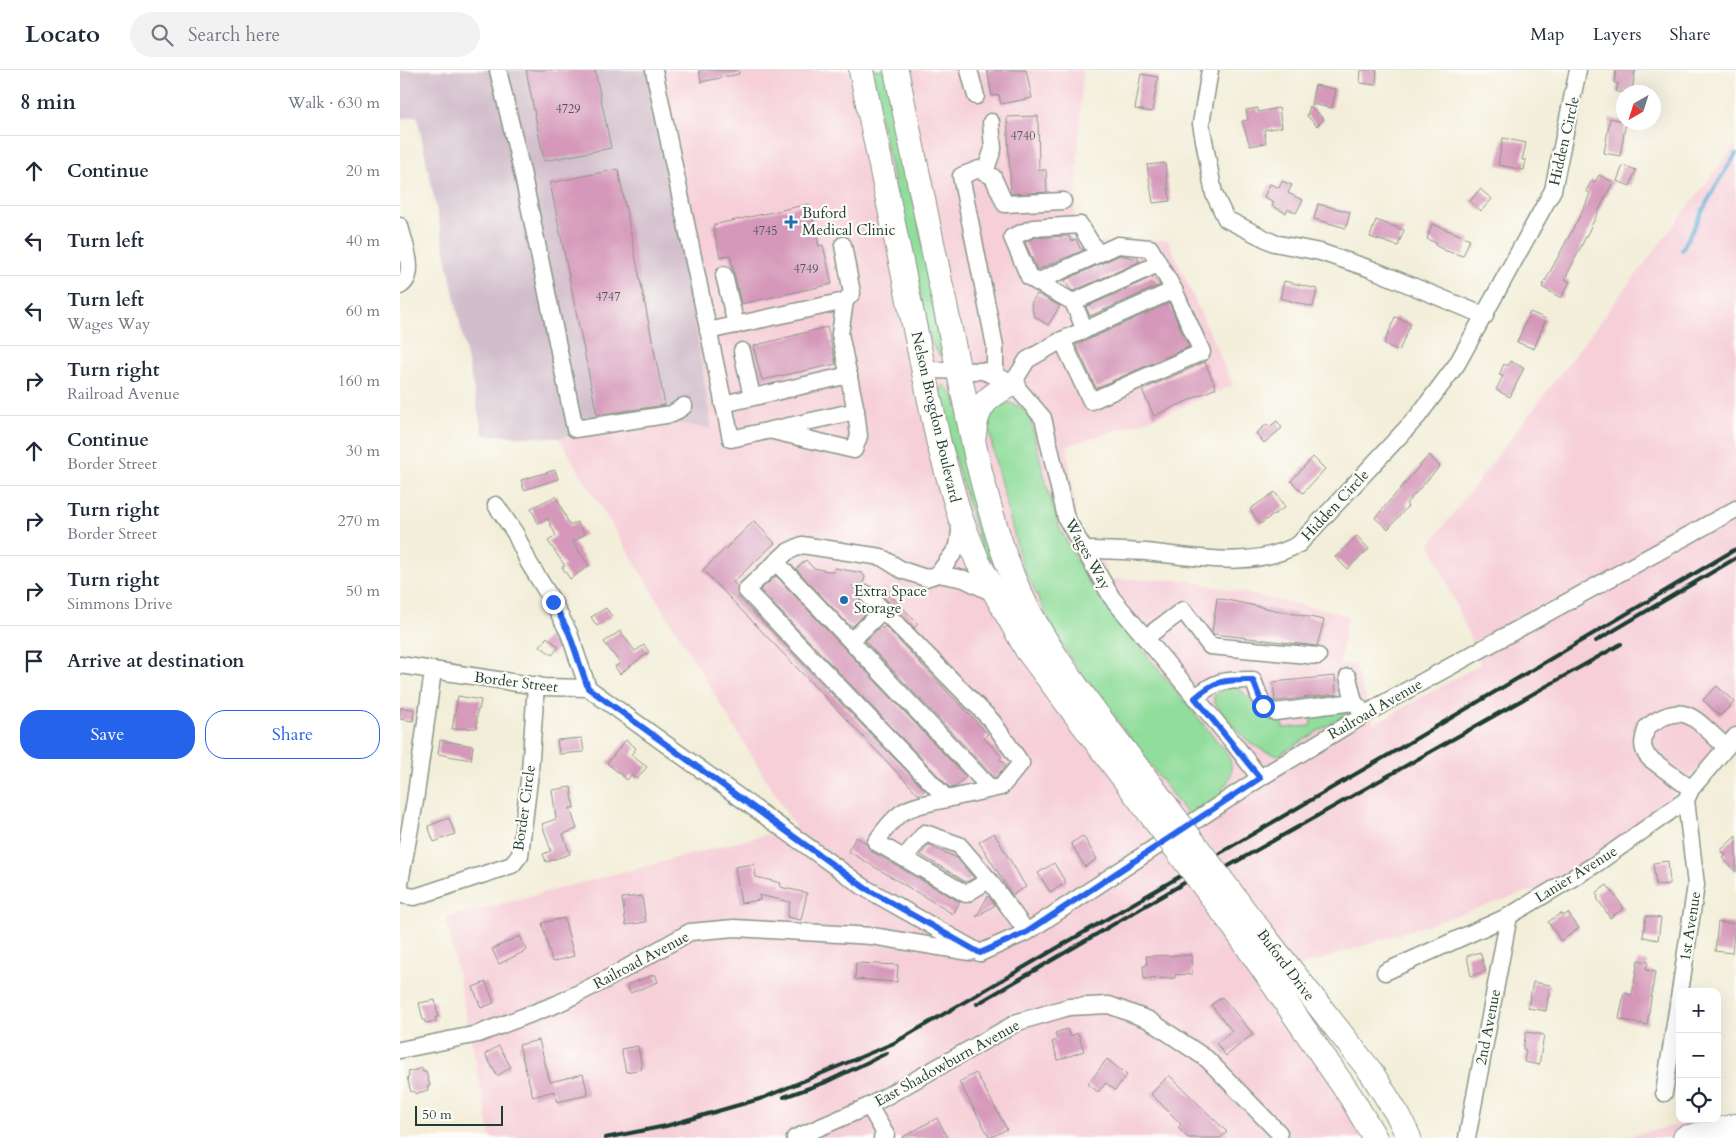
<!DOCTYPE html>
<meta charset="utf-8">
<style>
:root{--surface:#fff;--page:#f2f2f3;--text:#1f2937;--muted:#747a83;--line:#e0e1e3;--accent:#2563eb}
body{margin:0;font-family:Cardo,serif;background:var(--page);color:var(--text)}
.controls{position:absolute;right:15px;bottom:15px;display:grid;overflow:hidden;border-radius:10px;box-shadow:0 5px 20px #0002}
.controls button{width:45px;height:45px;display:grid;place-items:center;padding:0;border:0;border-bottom:1px solid var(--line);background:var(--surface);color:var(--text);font:25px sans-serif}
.compass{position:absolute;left:1216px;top:15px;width:45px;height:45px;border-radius:50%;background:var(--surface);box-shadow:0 5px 20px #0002;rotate:219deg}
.scale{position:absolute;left:15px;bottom:12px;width:88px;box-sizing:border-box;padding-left:5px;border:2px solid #1f3d34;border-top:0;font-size:14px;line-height:18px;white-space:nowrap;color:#1f3d34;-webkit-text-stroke:4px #fdfcf7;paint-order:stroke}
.stop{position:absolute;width:15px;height:15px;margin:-11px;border:4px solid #2563eb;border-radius:50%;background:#fff}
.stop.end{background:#2563eb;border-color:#fff;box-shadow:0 1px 5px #0008}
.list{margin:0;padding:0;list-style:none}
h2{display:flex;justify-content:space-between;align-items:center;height:65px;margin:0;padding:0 20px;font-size:21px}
h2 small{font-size:16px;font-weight:400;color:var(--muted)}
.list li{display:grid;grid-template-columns:32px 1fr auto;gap:15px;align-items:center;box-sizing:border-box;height:70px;padding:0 20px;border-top:1px solid var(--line)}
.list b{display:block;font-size:19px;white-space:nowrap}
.list p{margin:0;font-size:16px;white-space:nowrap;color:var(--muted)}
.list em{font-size:16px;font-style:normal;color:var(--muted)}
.actions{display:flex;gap:10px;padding:15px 20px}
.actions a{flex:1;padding:11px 0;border:1px solid var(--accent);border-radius:20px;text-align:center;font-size:18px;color:var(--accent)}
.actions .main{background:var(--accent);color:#fff}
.icon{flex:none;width:28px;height:28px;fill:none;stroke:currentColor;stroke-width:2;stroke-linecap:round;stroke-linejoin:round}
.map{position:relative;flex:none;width:1336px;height:1068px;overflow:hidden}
header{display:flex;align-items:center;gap:30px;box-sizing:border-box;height:70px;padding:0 25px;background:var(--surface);border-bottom:1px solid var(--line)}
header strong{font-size:24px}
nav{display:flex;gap:28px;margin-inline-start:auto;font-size:18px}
.search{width:350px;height:45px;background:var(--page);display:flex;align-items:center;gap:12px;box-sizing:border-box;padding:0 18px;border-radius:28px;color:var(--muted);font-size:19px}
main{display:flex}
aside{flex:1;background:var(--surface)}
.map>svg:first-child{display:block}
</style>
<header>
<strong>Locato</strong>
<div class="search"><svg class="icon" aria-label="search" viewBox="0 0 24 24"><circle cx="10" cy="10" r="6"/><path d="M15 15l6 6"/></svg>Search here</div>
<nav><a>Map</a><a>Layers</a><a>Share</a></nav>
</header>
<main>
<aside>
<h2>8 min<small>Walk · 630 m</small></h2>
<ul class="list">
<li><svg class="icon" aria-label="ahead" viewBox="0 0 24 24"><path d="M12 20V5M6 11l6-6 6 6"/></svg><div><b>Continue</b></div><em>20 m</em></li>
<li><svg class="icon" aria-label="left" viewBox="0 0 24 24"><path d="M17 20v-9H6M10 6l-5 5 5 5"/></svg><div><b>Turn left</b></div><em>40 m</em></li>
<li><svg class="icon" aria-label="left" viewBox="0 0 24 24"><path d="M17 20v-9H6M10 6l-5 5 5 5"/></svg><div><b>Turn left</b><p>Wages Way</p></div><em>60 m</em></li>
<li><svg class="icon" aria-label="right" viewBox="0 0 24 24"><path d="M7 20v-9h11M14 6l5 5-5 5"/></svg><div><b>Turn right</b><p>Railroad Avenue</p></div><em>160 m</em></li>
<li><svg class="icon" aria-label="ahead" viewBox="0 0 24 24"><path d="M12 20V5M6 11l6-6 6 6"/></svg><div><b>Continue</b><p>Border Street</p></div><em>30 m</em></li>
<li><svg class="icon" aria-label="right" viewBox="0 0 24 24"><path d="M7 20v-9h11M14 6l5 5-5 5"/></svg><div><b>Turn right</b><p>Border Street</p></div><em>270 m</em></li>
<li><svg class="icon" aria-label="right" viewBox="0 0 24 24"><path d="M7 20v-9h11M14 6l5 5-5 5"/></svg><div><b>Turn right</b><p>Simmons Drive</p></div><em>50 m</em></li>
<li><svg class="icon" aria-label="arrive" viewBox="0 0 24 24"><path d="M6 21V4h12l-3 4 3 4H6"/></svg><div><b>Arrive at destination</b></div></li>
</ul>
<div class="actions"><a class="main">Save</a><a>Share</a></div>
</aside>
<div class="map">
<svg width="1336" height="1068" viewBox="0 0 1336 1068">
<rect width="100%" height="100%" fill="#fdfcf7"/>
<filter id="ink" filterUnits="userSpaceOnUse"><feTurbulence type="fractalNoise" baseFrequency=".02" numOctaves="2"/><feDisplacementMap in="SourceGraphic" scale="10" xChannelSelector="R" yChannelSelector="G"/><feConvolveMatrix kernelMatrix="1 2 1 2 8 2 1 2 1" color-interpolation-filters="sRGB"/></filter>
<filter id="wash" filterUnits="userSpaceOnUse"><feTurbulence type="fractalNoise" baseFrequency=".0096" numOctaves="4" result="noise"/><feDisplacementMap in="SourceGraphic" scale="20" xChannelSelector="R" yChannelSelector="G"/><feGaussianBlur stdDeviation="1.12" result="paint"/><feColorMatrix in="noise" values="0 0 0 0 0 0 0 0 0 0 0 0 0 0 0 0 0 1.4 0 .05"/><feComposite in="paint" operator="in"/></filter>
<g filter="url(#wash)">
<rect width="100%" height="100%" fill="#f3eed9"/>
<g fill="#f6cfd9">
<polygon points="258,0 683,0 673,173 768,170 833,315 766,344 667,376 677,456 705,496 708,509 785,510 948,545 939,595 954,594 974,654 1081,594 1030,474 1336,74 1336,658 1254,744 1174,807 880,903 972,1068 91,1068 46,848 395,757 159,368 260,350 312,358 267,80"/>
<polygon points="1336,1043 1336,1068 1219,1068 1305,1049 1317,1049 1317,1047"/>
</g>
<polygon fill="#d1bdcb" points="0,0 258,0 267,80 312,359 260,350 159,368 83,365 17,46 0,49"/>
<g fill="#91dd9b" stroke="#588d68">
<polygon points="469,0 487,0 543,273 540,286 531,273"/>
<polygon points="543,314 554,326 612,524 585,491 538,331"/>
<path d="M 610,333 L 621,337 L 630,349 L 649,425 L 660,459 L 691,517 L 827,683 C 834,697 833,707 822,719 L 824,723 L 789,747 L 671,589 L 653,558 L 622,495 L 594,386 L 588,350 L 592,341 L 601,335 Z"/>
<path d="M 824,618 L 839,618 L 865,645 L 882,649 L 883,658 L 911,656 L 911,647 L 913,645 L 953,640 L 879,685 C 849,681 831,653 814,632 L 814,626 Z"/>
</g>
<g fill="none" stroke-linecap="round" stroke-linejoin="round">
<polyline stroke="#57acd3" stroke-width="4" points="1282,180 1315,117 1336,84"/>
</g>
<g id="blocks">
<g fill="#d598ba">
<polygon points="126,0 195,0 211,78 144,91"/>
<polygon points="299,0 338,0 339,4 301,12"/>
<polygon points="587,0 626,0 632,28 601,34 599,25 592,26"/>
<polygon points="961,0 977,0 976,15 960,13"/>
<polygon points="1216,0 1235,0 1232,22 1216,22 1218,13 1214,13"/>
<polygon points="741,4 758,7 752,42 735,39"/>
<polygon points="915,15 936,19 932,38 911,34"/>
<polygon points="910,36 924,49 917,56 907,46"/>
<polygon points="858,38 858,42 879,38 882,57 864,60 866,73 850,76 842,51 848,50 846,40"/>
<polygon points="638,46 639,100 646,100 647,122 611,124 607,47"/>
<polygon points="1210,48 1226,52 1220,86 1204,83"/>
<polygon points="1103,68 1126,73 1122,90 1126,90 1124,100 1098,95"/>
<polygon points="765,93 770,131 753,133 747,95"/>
<polygon points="1223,95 1236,100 1230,116 1217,111"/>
<polygon points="218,99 265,335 197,345 150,113"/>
<polygon points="1199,105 1213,112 1165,209 1170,212 1161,228 1142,217 1186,134 1190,123 1186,121 1192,110 1195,112"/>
<polygon points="882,111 892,115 888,123 903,130 896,143 888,139 886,143 872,136 874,132 864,127 870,114 879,118"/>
<polygon points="1080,119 1092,129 1081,141 1070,131"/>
<polygon points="409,134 419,176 423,175 432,214 341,234 330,185 320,187 313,155"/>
<polygon points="918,134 950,142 946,158 914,149"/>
<polygon points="976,150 1004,160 998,176 970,167"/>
<polygon points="1032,154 1070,169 1063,186 1046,181 1035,175 1036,173 1027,169"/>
<polygon points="669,166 671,171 676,169 680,178 684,180 637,200 625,172 635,168"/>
<polygon points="720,185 733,188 737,187 739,192 673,221 669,218 665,210"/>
<polygon points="752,207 760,215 690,246 686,237"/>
<polygon points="884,211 917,219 913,237 880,228"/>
<polygon points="637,224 660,236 648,255 634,246 631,233"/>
<polygon points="769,233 789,277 696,318 676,275"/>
<polygon points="1130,242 1146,249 1134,279 1117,272"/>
<polygon points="995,247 1011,253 999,281 984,274"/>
<polygon points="427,257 436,294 362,310 353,276"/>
<polygon points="1110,291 1124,298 1110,327 1096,320 1103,306 1099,305 1104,294 1108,296"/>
<polygon points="805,292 816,318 754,346 742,320"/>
<polygon points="877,351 882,358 864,373 856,363 867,354 869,357"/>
<polygon points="1029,385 1040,396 1006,434 1008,436 988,459 975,448"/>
<polygon points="913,387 925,399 903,423 891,411"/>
<polygon points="155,400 158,409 124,420 121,410"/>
<polygon points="875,422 885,437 860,454 850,439"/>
<polygon points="156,426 170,456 177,452 185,464 173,472 189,496 170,509 162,497 165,496 148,471 156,466 148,449 138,453 131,438"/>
<polygon points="354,451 375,473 333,512 337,516 338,527 525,720 519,725 303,500"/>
<polygon points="957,466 969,479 947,499 935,487"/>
<polygon points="406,490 413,498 434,502 435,498 462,503 465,507 463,513 452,516 457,521 460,531 469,540 453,556 448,554 396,499"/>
<polygon points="376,506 566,707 555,717 550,718 360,520"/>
<polygon points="489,523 518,554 514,558 484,527"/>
<polygon points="817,528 924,550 917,576 814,564 812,562"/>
<polygon points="206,538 212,546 197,556 191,547"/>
<polygon points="485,556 588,664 584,668 602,687 600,689 606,695 595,708 465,571 480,557 482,559"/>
<polygon points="220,561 235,581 244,575 249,582 220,604 215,597 220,593 204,572"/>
<polygon points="147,567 159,577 152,585 140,576"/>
<polygon points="935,606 936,624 875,631 873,612"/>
<polygon points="1317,616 1334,632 1320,646 1303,630"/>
<polygon points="58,626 81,630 79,640 77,640 77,658 52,659"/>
<polygon points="0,638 14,639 13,651 0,649"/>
<polygon points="182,668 184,682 159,684 157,670"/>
<polygon points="40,670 73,676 71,690 38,684"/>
<polygon points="226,670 236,678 231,685 247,697 237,709 231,705 227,710 207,693"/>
<polygon points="171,717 174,738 170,738 177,759 163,764 170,784 146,792 143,784 151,781 142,754 156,749 152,720"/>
<polygon points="49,748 55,764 34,772 28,756"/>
<polygon points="594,763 626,817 612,825 579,772"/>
<polygon points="683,766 697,789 685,797 671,773"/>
<polygon points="1336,766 1336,802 1323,788 1326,785 1321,780"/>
<polygon points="456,767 466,773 471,781 560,832 553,844 448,781"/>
<polygon points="528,775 557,788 574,808 566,812 521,785"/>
<polygon points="1268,791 1270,814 1256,815 1253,793"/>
<polygon points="654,793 666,813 650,822 638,803"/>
<polygon points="354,794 356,807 381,813 380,817 407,823 401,850 387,847 390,832 359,825 360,830 341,833 335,797"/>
<polygon points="1207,815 1224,838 1210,848 1197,828 1198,827 1196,823"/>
<polygon points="242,826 246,852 226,855 222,828"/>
<polygon points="588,826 595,835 576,847"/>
<polygon points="1161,843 1163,846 1168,843 1179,858 1161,871 1148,852"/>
<polygon points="1246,846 1261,848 1258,870 1243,867"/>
<polygon points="164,848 174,886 152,892 142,853"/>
<polygon points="1318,852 1335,854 1332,883 1315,881"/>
<polygon points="120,866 127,880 99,894 92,879"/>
<polygon points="1080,882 1086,901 1071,906 1067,886"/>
<polygon points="791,885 792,904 775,905 775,908 744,909 743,896 747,895 746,886"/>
<polygon points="1238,890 1248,892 1246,900 1255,902 1247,955 1219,949 1224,923 1232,925"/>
<polygon points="456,893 498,895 497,912 455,909"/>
<polygon points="255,904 258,912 230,923 227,915"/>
<polygon points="86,912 94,933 81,938 73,917"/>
<polygon points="1133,912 1150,915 1146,941 1128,938"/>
<polygon points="822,927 853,964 826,986 816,973 832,961 811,935"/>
<polygon points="35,930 38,947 35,947 36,951 25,953 25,950 23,950 19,933"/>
<polygon points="667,959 670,966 678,963 684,981 658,990 652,972 657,970 655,963"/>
<polygon points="1126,962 1144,965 1139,995 1124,992 1126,980 1123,979"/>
<polygon points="139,970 150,1012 183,1004 188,1025 157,1032 154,1021 133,1027 119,975"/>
<polygon points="99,976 111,997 97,1006 85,984"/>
<polygon points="238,976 242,999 226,1002 221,979"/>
<polygon points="707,989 727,1005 715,1020 706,1013 698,1022 688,1014"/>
<polygon points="22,998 23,1002 26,1002 30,1016 27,1016 28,1020 15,1024 14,1021 11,1022 7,1007 9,1007 8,1002"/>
<polygon points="576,1003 607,1059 590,1068 559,1012"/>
<polygon points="769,1005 827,1062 820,1068 788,1068 778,1058 781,1054 751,1024"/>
<polygon points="537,1048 548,1068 501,1068"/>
</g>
</g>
</g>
<g filter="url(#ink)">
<use href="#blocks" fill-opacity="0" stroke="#899686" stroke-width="1"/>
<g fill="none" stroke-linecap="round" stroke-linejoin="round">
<g stroke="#899686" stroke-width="19">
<g id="minor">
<polyline points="98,0 123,106 175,359 272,344 284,336"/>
<polyline points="254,0 331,369 456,341 440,264 445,231"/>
<polyline points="569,0 576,26"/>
<polyline points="810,0 801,54 814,124 826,149 874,173 920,182 971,199 1085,246"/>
<polyline points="585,102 593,79 591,52"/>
<path d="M 0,156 C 4,174 18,205 0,216"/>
<polyline points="324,205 336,255"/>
<polyline points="637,212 673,232 758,194"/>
<polyline points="673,232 685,260"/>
<polyline points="308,261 445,231 452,223 443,175"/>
<polyline points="662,270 691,331 802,282 774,220"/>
<polyline points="342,281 352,327"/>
<polyline points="523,300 583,301 613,313 643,348 666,448 712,528 832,671 860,708"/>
<polyline points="595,306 595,276 561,106 579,99 593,107 605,134 663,131"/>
<polyline points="613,313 627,290 662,270 774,220 750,178 718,175 637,212 629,207 612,167 633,158 680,155 698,184"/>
<polyline points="323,334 449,305"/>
<polyline points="373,361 454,380 459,366 456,341"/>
<polyline points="96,435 115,463 129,493 153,532 169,563 188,618"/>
<path d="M 684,480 C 705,480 725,481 746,482 C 797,487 852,500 899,474 L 1018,346 L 1057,294 L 1153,120 L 1178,0"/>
<polyline points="376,492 591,719"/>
<polyline points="538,504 558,477 561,453"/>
<polyline points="467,524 592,651 621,693 601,717 547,729 346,520 387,482 402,475 481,487 502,500 526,508 538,504 564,509 595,524"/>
<polyline points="745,568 783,540 810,576 918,586"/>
<polyline points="451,571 483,540"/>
<polyline points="0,595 144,617 188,618 465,818 580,883"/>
<polyline points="948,607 954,632"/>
<path d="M 795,628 C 817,609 826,610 853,610 L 863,636 L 875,642 L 954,632 L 965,644"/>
<path d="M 1291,719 L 1249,688 C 1240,678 1243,669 1247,657 C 1286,628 1296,651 1326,677"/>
<path d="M 547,729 C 506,738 500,737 476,772 L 566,824 L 589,810 L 627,862"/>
<polyline points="504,788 525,763 559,775 589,810"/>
<polyline points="0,812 15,731 33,601"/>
<polyline points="0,816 2,825 15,827 112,795 120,785 130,702 136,615"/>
<polyline points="580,883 627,862 860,708 984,633 1336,439"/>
<polyline points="985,902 1109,846 1196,794 1286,730 1291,719 1336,666"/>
<polyline points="1280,922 1296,815 1286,730"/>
<polyline points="0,980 78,964 157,934 207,909 290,862 334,858 472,866 570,882"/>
<polyline points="1264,1023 1280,922"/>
<polyline points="469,1036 486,1065 482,1068"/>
<polyline points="395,1068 469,1036 618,952 669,937 709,935 749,950 807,989 879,1063"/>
<polyline points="1067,1068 1109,846"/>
</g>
</g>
<g stroke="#899686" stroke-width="26">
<g id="highway">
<polyline points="461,0 539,374 560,447 578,492 627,580 743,734"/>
<path d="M 496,0 L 577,389 C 587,430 598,471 614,510 C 646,586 709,658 758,725"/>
<path d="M 574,365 C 576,334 588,327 613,313"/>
<polyline points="846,843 971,1002 999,1047 1009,1068"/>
<polyline points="832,854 951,1027 975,1068"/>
<polyline points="1285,1068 1336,1056"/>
</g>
</g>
<use href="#minor" stroke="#fff" stroke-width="16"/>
<use href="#highway" stroke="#fff" stroke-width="24"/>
<g stroke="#1f3d34" stroke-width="4">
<polyline points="1196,571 1336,488"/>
<polyline points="795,815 1221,574"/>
<polyline points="577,934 815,795"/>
<polyline points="384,1027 426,1012 487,983"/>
<polyline points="205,1068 266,1056 363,1028 494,973 990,684 1336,479"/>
</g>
<g stroke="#899686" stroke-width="26" stroke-linecap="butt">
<g id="highway-bridge">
<polyline points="758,725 846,843"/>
<polyline points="743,734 832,854"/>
</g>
</g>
<use href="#highway-bridge" stroke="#fff" stroke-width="24"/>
</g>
</g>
<g fill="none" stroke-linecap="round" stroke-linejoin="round" filter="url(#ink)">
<path stroke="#2563eb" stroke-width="6" d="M 153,532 L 169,563 L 188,618 L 465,818 L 580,883 L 627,862 L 860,708 L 795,628 C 817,609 826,610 853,610 L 863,636"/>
</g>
<g fill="#1f6fb2" stroke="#fdfcf7" stroke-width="2">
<path d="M388.5 144.5h5v5h5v5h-5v5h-5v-5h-5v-5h5z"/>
<circle cx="444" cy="530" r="5"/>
</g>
<g text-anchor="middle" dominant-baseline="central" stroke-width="4.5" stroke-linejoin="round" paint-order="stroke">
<g font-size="12" fill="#4c5456">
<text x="168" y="39">4729</text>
<text x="623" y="66">4740</text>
<text x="365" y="161">4745</text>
<text x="406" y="199">4749</text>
<text x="208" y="227">4747</text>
</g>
<g font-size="15" fill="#1f3d34" stroke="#fdfcf7">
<text transform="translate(1164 71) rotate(-77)">Hidden Circle</text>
<text transform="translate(536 347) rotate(77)">Nelson Brogdon Boulevard</text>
<text transform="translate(935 435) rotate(-47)">Hidden Circle</text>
<text transform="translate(688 484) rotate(61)">Wages Way</text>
<text transform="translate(116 612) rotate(7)">Border Street</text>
<text transform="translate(975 639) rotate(-30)">Railroad Avenue</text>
<text transform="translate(124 738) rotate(-82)">Border Circle</text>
<text transform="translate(1176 804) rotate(-32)">Lanier Avenue</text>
<text transform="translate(1290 856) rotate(-81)">1st Avenue</text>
<text transform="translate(241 890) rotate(-28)">Railroad Avenue</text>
<text transform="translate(886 895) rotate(53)">Buford Drive</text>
<text transform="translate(1088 957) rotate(-79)">2nd Avenue</text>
<text transform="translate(547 993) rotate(-29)">East Shadowburn Avenue</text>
</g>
<g font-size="15" fill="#1f3d34" stroke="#fdfcf7" text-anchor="start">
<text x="402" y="143">Buford<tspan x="402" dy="17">Medical Clinic</tspan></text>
<text x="454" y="521">Extra Space<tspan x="454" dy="17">Storage</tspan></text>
</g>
</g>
</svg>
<div class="controls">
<button>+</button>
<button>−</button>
<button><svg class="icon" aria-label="locate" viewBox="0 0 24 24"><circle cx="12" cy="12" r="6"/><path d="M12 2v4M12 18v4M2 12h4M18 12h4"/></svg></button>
</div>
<svg class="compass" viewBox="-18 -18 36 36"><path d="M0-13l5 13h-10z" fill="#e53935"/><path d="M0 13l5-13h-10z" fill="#747a83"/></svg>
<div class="scale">50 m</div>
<div class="stop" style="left:863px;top:636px"></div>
<div class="stop end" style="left:153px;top:532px"></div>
</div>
</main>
